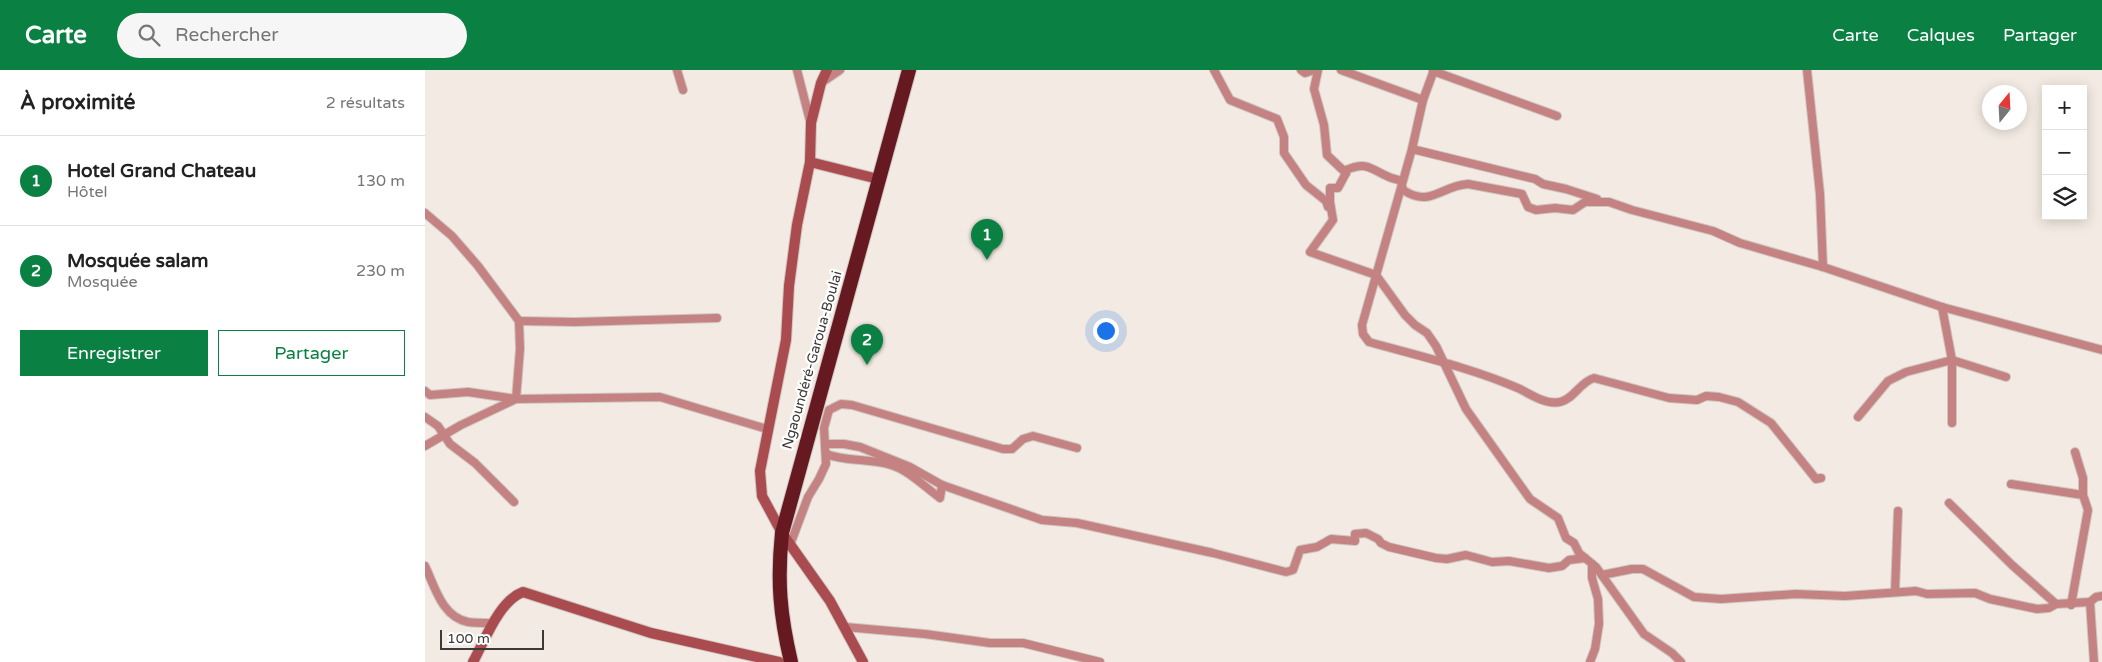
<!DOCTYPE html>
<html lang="fr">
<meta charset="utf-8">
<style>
:root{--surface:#fff;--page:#f6f6f6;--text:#222;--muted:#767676;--line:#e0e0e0;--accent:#0b8043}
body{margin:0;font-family:"Varela Round",sans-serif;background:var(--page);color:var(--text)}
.controls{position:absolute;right:15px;top:15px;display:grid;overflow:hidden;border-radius:0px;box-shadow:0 2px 12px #0003}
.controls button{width:45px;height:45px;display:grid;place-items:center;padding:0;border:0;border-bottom:1px solid var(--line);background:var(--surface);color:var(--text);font:25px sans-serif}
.compass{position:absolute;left:1557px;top:15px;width:45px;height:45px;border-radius:50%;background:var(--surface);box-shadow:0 2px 12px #0003;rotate:18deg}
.scale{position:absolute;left:15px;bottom:12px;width:104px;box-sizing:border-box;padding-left:5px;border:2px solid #3c3936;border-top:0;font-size:14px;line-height:18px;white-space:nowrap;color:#3c3936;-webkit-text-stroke:4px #fff;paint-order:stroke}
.you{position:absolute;left:680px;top:260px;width:18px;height:18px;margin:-12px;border:4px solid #fff;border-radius:50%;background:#1a73e8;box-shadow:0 0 0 8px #1a73e833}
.badge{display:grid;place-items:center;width:32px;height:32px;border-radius:50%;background:var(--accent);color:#fff;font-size:16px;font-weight:700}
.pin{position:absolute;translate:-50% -41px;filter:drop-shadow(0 1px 2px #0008)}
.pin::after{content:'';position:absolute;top:26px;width:18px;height:15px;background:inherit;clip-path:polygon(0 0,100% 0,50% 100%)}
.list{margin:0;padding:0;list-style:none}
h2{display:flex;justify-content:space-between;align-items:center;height:65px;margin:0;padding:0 20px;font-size:21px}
h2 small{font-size:16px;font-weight:400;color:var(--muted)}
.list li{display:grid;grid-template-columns:32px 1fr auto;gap:15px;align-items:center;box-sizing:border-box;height:90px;padding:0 20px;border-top:1px solid var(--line)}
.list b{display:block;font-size:19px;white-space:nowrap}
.list p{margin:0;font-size:16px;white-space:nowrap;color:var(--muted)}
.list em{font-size:16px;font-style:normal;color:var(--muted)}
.actions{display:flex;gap:10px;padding:15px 20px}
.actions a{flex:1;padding:11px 0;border:1px solid var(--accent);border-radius:0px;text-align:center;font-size:18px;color:var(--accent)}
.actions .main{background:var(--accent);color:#fff}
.icon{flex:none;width:28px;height:28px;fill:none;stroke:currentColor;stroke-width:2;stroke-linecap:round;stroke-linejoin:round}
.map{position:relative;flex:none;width:1677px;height:592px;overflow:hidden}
header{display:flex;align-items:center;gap:30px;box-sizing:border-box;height:70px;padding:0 25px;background:var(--accent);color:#fff}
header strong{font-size:24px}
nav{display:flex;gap:28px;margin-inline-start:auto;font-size:18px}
.search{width:350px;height:45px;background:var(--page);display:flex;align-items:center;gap:12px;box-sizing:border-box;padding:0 18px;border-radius:28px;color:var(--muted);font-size:19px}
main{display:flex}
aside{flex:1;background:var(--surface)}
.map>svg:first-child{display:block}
</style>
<header>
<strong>Carte</strong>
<div class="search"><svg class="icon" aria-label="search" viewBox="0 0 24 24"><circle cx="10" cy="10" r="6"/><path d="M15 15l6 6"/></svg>Rechercher</div>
<nav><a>Carte</a><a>Calques</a><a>Partager</a></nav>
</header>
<main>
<aside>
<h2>À proximité<small>2 résultats</small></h2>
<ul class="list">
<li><span class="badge">1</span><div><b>Hotel Grand Chateau</b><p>Hôtel</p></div><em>130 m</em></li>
<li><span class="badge">2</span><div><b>Mosquée salam</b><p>Mosquée</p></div><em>230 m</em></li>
</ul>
<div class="actions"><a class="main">Enregistrer</a><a>Partager</a></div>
</aside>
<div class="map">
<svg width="1677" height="592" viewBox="0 0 1677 592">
<rect width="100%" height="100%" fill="#f3ebe3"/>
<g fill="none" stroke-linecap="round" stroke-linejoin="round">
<g stroke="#cec7c0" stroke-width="10">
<g id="street">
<polyline points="252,0 258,20"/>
<polyline points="372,0 385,51"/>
<polyline points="789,0 805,30 852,49 859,67 859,83 881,115 901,131 903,137"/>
<polyline points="876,0 880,3 889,0"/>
<polyline points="893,0 889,19 899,55 902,85 921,103 913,118 905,118 905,132 908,150 885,182 951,205 980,245 990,255 1002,263 1011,276 1041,339 1105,429 1133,448 1141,468 1149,473 1154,483 1171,497 1219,564 1247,583 1256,592"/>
<polyline points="916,0 998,30 1009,0"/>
<polyline points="1382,0 1395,124 1398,197"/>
<polyline points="1008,1 1132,46"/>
<polyline points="396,13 415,0"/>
<path d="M 998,30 L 987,79 L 937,255 L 938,264 L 944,272 C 994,286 1047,298 1095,319 C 1106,325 1122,335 1135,332 C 1149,329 1155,312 1169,308 L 1244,328 L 1272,330 L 1281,326 L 1294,327 L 1313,332 L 1346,353 L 1391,409 L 1396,408"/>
<polyline points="987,79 1110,109 1118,114 1141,119 1172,129"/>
<path d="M 921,103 L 921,100 C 943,91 945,99 964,107 C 968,109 972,109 976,111 L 978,120 C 1006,138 1015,116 1043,114 L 1097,124 L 1103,137 L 1111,140 L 1130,138 L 1148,140 L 1160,132 L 1184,132 L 1207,140 L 1288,161 L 1315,173 L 1398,197 L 1517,237 L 1677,280"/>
<polyline points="0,143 27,166 53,196 94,251 95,279 91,329 36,355 0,376"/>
<polyline points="1517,237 1527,290 1527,353"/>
<polyline points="94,251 150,252 292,248"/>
<polyline points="0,321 5,325 43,322 91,329 235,327 342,359"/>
<polyline points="0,347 13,356 25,374 50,393 89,432"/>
<polyline points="1433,347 1463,311 1481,302 1527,290 1581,307"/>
<polyline points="400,374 419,374 435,377 485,397 517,415 617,450 652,453 788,483 861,502 868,500 875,480 892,477 906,469 930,471 930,464 941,463 953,469 956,473 964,477 1011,488 1022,489 1041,485 1067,492 1084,491 1124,498 1137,496 1144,490 1160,488"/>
<polyline points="1650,382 1658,408 1658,425"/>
<path d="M 401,384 C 421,392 445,388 466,395 C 483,400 500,417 515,428 L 517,415"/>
<polyline points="1586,414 1658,425 1663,440 1646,535"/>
<polyline points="1524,433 1587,495 1631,534"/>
<polyline points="365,475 383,427 394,409 401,394 399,358 404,340 416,334 427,335 578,379 587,379 598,369 608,366 652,378"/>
<path d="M 0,496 C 10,517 17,547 43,552 C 50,553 59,553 67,553"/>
<polyline points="1177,505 1207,499 1218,499 1269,527 1296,529 1371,524 1420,526 1491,521 1502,524 1550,523 1565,529 1612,539 1624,538 1631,534 1665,532 1671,527 1677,526"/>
<polyline points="1470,522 1473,441"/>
<polyline points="1665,532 1669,592"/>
<polyline points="420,557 500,564 565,573 598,573 675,592"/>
<polyline points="1165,592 1170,579 1174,554 1173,529 1167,508 1167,494"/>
</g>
</g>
<g stroke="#cec7c0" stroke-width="12">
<g id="secondary">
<polyline points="402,0 396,13 386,53 385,92 372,155 364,216 361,270 335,401 337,426 357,463 405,531 438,592"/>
<polyline points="385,92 453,109"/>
<path d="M 48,592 C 60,570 74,531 98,522 L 226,563 L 354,592"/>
</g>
</g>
<g stroke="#cec7c0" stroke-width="16">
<path id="highway" d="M 366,592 C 355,545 352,511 357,463 L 484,0"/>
</g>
<use href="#street" stroke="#c48282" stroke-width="8"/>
<use href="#secondary" stroke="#aa4b4f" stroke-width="10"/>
<use href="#highway" stroke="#661921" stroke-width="14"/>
</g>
<g text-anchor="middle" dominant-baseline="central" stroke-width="4.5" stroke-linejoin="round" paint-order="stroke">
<g font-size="14" fill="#3c3936" stroke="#fff">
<text transform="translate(387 290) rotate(-74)">Ngaoundéré-Garoua-Boulai</text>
</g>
</g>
</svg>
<div class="controls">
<button>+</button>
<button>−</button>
<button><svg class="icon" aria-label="layers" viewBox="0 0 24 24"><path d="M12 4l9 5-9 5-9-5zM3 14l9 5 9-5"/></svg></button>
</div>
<svg class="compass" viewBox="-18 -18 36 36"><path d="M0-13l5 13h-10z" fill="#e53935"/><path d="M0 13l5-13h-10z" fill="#767676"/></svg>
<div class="scale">100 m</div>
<div class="you"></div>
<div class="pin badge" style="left:562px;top:190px">1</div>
<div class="pin badge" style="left:442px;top:295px">2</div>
</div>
</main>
